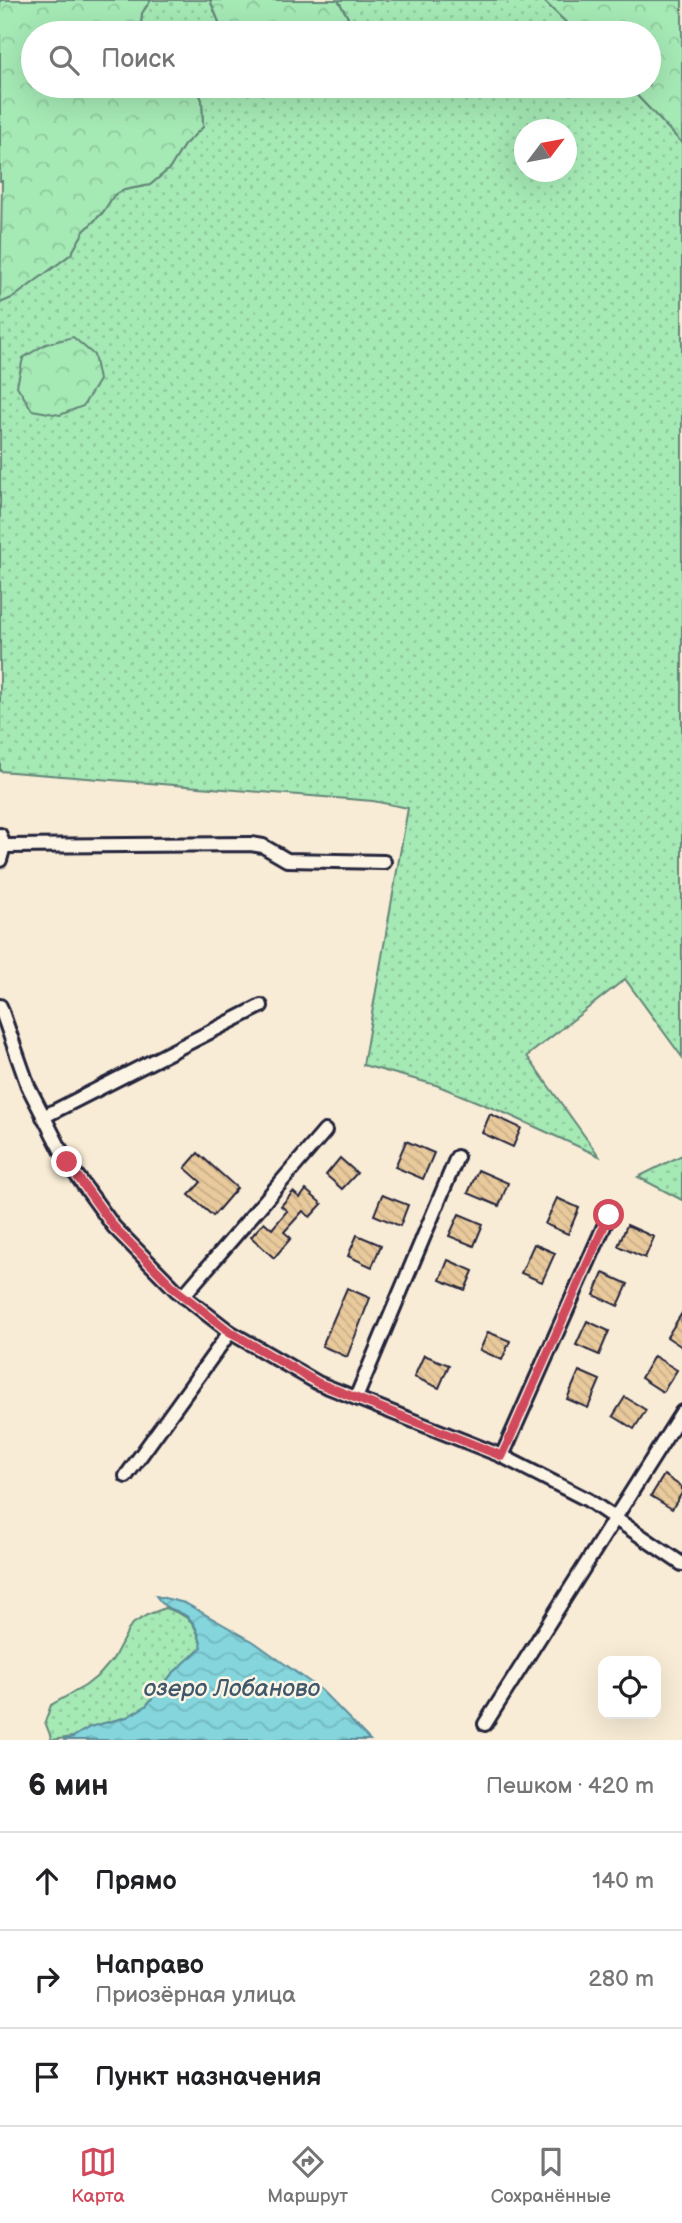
<!DOCTYPE html>
<html lang="ru">
<meta charset="utf-8">
<style>
:root{--surface:#fff;--page:#f6f6f6;--text:#202124;--muted:#757577;--line:#e0e0e0;--accent:#d1495b}
body{margin:0;font-family:"Balsamiq Sans",sans-serif;background:var(--page);color:var(--text)}
.controls{position:absolute;right:21px;bottom:21px;display:grid;overflow:hidden;border-radius:14px;box-shadow:0 7px 28px #0002}
.controls button{width:63px;height:63px;display:grid;place-items:center;padding:0;border:0;border-bottom:2px solid var(--line);background:var(--surface);color:var(--text);font:35px sans-serif}
.compass{position:absolute;left:514px;top:119px;width:63px;height:63px;border-radius:50%;background:var(--surface);box-shadow:0 7px 28px #0002;rotate:58deg}
.stop{position:absolute;width:21px;height:21px;margin:-16px;border:5px solid #d1495b;border-radius:50%;background:#fff}
.stop.end{background:#d1495b;border-color:#fff;box-shadow:0 2px 7px #0008}
.list{margin:0;padding:0;list-style:none}
h2{display:flex;justify-content:space-between;align-items:center;height:91px;margin:0;padding:0 28px;font-size:30px}
h2 small{font-size:23px;font-weight:400;color:var(--muted)}
.list li{display:grid;grid-template-columns:46px 1fr auto;gap:21px;align-items:center;box-sizing:border-box;height:98px;padding:0 28px;border-top:2px solid var(--line)}
.list b{display:block;font-size:26px;white-space:nowrap}
.list p{margin:0;font-size:23px;white-space:nowrap;color:var(--muted)}
.list em{font-size:23px;font-style:normal;color:var(--muted)}
.icon{flex:none;width:38px;height:38px;fill:none;stroke:currentColor;stroke-width:2;stroke-linecap:round;stroke-linejoin:round}
.map{position:relative;flex:none;width:682px;height:1740px;overflow:hidden}
.search{position:absolute;background:var(--surface);box-shadow:0 7px 28px #0002;left:21px;right:21px;top:21px;height:77px;display:flex;align-items:center;gap:18px;box-sizing:border-box;padding:0 24px;border-radius:38px;color:var(--muted);font-size:26px}
.sheet{height:385px;background:var(--surface)}
nav{display:flex;justify-content:space-around;align-items:center;box-sizing:border-box;height:98px;border-top:2px solid var(--line);background:var(--surface);font-size:19px;color:var(--muted)}
nav a{display:grid;justify-items:center;gap:4px}
nav .on{color:var(--accent)}
.map>svg:first-child{display:block}
</style>
<div class="map">
<svg width="682" height="1740" viewBox="0 0 682 1740">
<defs>
<pattern id="grass-dots" width="8" height="8" patternUnits="userSpaceOnUse" patternTransform="scale(1.75)"><rect width="8" height="8" fill="#a5e9b5"/><path d="M2 2h.1M6 6h.1" fill="none" stroke="#8ec89d" stroke-width="1.8" stroke-linecap="round"/></pattern>
<pattern id="forest-crowns" width="20" height="18" patternUnits="userSpaceOnUse" patternTransform="scale(1.75)"><rect width="20" height="18" fill="#a5e9b5"/><path d="M2 6a3 3 0 1 1 6 0M12 15a3 3 0 1 1 6 0" fill="none" stroke="#8ec89d"/></pattern>
<pattern id="water-waves" width="16" height="10" patternUnits="userSpaceOnUse" patternTransform="scale(1.75)"><rect width="16" height="10" fill="#84d5dc"/><path d="M0 5q4-4 8 0t8 0" fill="none" stroke="#72b7be"/></pattern>
<pattern id="building-back-hatch" width="6" height="6" patternUnits="userSpaceOnUse" patternTransform="scale(1.75)"><rect width="6" height="6" fill="#e9ca9c"/><path d="M-1 5l2 2M0 0l6 6M5-1l2 2" fill="none" stroke="#c8ad87"/></pattern>
</defs>
<rect width="100%" height="100%" fill="#f8ecd6"/>
<filter id="ink" filterUnits="userSpaceOnUse"><feTurbulence type="fractalNoise" baseFrequency=".0143" numOctaves="2"/><feDisplacementMap in="SourceGraphic" scale="14" xChannelSelector="R" yChannelSelector="G"/><feConvolveMatrix kernelMatrix="1 2 1 2 8 2 1 2 1" color-interpolation-filters="sRGB"/></filter>
<g filter="url(#ink)">
<g fill="url(#grass-dots)" stroke="#648678" stroke-width="2" fill-rule="evenodd">
<polygon points="151,0 210,0 219,22 220,33 149,33 141,24 142,13"/>
<polygon points="338,0 543,0 577,33 354,33 351,23"/>
<path d="M 196,86 L 239,86 L 244,94 C 271,88 294,84 322,89 L 325,86 L 628,86 L 682,143 L 682,1057 L 625,979 L 527,1056 L 599,1156 L 507,1114 L 436,1085 L 363,1065 L 408,808 L 373,801 L 0,771 L 0,303 L 14,297 L 71,254 L 84,231 L 103,212 L 114,195 L 124,190 L 150,185 L 170,168 L 184,145 L 203,127 L 202,100 ZM 524,130 L 566,130 L 566,172 L 524,172 Z"/>
<polygon points="682,1155 682,1200 638,1177"/>
<path d="M 165,1608 C 191,1616 195,1622 202,1647 L 172,1674 L 146,1706 L 127,1717 L 90,1727 L 73,1737 L 52,1740 L 45,1722 L 51,1705 L 85,1686 L 100,1674 L 113,1659 L 131,1625 L 147,1615 Z"/>
</g>
<g fill="url(#forest-crowns)" stroke="#648678" stroke-width="2">
<polygon points="0,0 151,0 142,13 141,24 149,33 33,33 33,86 196,86 202,100 203,127 184,145 170,168 150,185 124,190 114,195 103,212 84,231 71,254 14,297 0,303 2,181 0,181"/>
<polygon points="210,0 338,0 351,23 354,33 220,33 219,22"/>
<polygon points="543,0 682,0 682,143 628,86 649,86 649,33 577,33"/>
<polygon points="73,337 94,355 99,380 83,406 60,415 32,410 17,386 23,358 46,344"/>
</g>
<path fill="url(#water-waves)" stroke="#5d8d9c" stroke-width="2" d="M 156,1596 L 185,1603 L 254,1642 L 321,1690 L 370,1740 L 63,1740 L 73,1737 L 90,1727 L 127,1717 L 146,1706 L 172,1674 L 202,1647 C 199,1635 196,1621 183,1614 C 169,1606 168,1612 156,1596 Z"/>
<g fill="url(#building-back-hatch)" stroke="#22223b" stroke-width="2">
<polygon points="490,1114 521,1128 513,1147 482,1133"/>
<polygon points="406,1141 434,1153 423,1179 395,1167"/>
<polygon points="198,1153 237,1188 213,1216 189,1195 201,1182 185,1168"/>
<polygon points="340,1158 357,1173 342,1189 326,1175"/>
<polygon points="478,1170 508,1183 499,1206 468,1193"/>
<polygon points="306,1190 322,1204 310,1217 303,1211 284,1232 291,1238 274,1258 251,1237 264,1222 272,1229 287,1211 281,1206 293,1192 300,1198"/>
<polygon points="382,1195 408,1205 400,1226 374,1215"/>
<polygon points="557,1198 579,1208 568,1234 545,1224"/>
<polygon points="459,1214 483,1224 474,1246 449,1236"/>
<polygon points="627,1225 654,1237 645,1258 618,1246"/>
<polygon points="357,1235 381,1245 372,1267 348,1256"/>
<polygon points="534,1244 555,1253 542,1282 521,1273"/>
<polygon points="448,1260 473,1271 465,1290 440,1280"/>
<polygon points="603,1273 628,1284 618,1306 594,1295"/>
<polygon points="347,1288 370,1298 347,1357 322,1346"/>
<polygon points="682,1313 682,1347 667,1337"/>
<polygon points="587,1321 609,1331 599,1355 576,1345"/>
<polygon points="488,1332 510,1341 502,1360 480,1350"/>
<polygon points="424,1355 449,1365 439,1388 414,1377"/>
<polygon points="654,1356 677,1370 663,1392 641,1378"/>
<polygon points="579,1371 600,1380 588,1408 567,1399"/>
<polygon points="625,1397 646,1410 634,1429 613,1416"/>
<polygon points="664,1475 682,1487 682,1493 672,1509 651,1496"/>
</g>
<g fill="none" stroke-linecap="round" stroke-linejoin="round">
<g stroke="#22223b" stroke-width="18">
<g id="minor">
<polyline points="0,835 4,846 0,860"/>
<polyline points="4,846 251,844 263,846 287,860 384,862"/>
<polyline points="0,1006 28,1086 67,1162 114,1227 176,1290 230,1332 318,1383 502,1456 588,1500 682,1564"/>
<polyline points="43,1117 261,1006"/>
<polyline points="183,1296 325,1131"/>
<polyline points="356,1398 457,1157"/>
<polyline points="502,1456 609,1215"/>
<polyline points="126,1476 230,1332"/>
<polyline points="485,1724 682,1412"/>
</g>
</g>
<use href="#minor" stroke="#fcf5e5" stroke-width="12"/>
</g>
</g>
<g fill="none" stroke-linecap="round" stroke-linejoin="round" filter="url(#ink)">
<polyline stroke="#d1495b" stroke-width="9" points="67,1162 114,1227 176,1290 230,1332 318,1383 502,1456 609,1215"/>
</g>
<g text-anchor="middle" dominant-baseline="central" stroke-width="5" stroke-linejoin="round" paint-order="stroke">
<g font-size="24" font-style="italic" fill="#3f586b" stroke="#fcf5e5">
<text x="232" y="1688">озеро Лобаново</text>
</g>
</g>
</svg>
<div class="controls">
<button><svg class="icon" aria-label="locate" viewBox="0 0 24 24"><circle cx="12" cy="12" r="6"/><path d="M12 2v4M12 18v4M2 12h4M18 12h4"/></svg></button>
</div>
<svg class="compass" viewBox="-18 -18 36 36"><path d="M0-13l5 13h-10z" fill="#e53935"/><path d="M0 13l5-13h-10z" fill="#757577"/></svg>
<div class="stop" style="left:609px;top:1215px"></div>
<div class="stop end" style="left:67px;top:1162px"></div>
<div class="search"><svg class="icon" aria-label="search" viewBox="0 0 24 24"><circle cx="10" cy="10" r="6"/><path d="M15 15l6 6"/></svg>Поиск</div>
</div>
<section class="sheet">
<h2>6 мин<small>Пешком · 420 m</small></h2>
<ul class="list">
<li><svg class="icon" aria-label="ahead" viewBox="0 0 24 24"><path d="M12 20V5M6 11l6-6 6 6"/></svg><div><b>Прямо</b></div><em>140 m</em></li>
<li><svg class="icon" aria-label="right" viewBox="0 0 24 24"><path d="M7 20v-9h11M14 6l5 5-5 5"/></svg><div><b>Направо</b><p>Приозёрная улица</p></div><em>280 m</em></li>
<li><svg class="icon" aria-label="arrive" viewBox="0 0 24 24"><path d="M6 21V4h12l-3 4 3 4H6"/></svg><div><b>Пункт назначения</b></div></li>
</ul>
</section>
<nav>
<a class="on"><svg class="icon" aria-label="map" viewBox="0 0 24 24"><path d="M3 6l6-2 6 2 6-2v14l-6 2-6-2-6 2zM9 4v14M15 6v14"/></svg>Карта</a>
<a><svg class="icon" aria-label="directions" viewBox="0 0 24 24"><path d="M12 3l9 9-9 9-9-9zM9 14v-3h6M13 9l2 2-2 2"/></svg>Маршрут</a>
<a><svg class="icon" aria-label="saved" viewBox="0 0 24 24"><path d="M7 4h10v16l-5-4-5 4z"/></svg>Сохранённые</a>
</nav>
